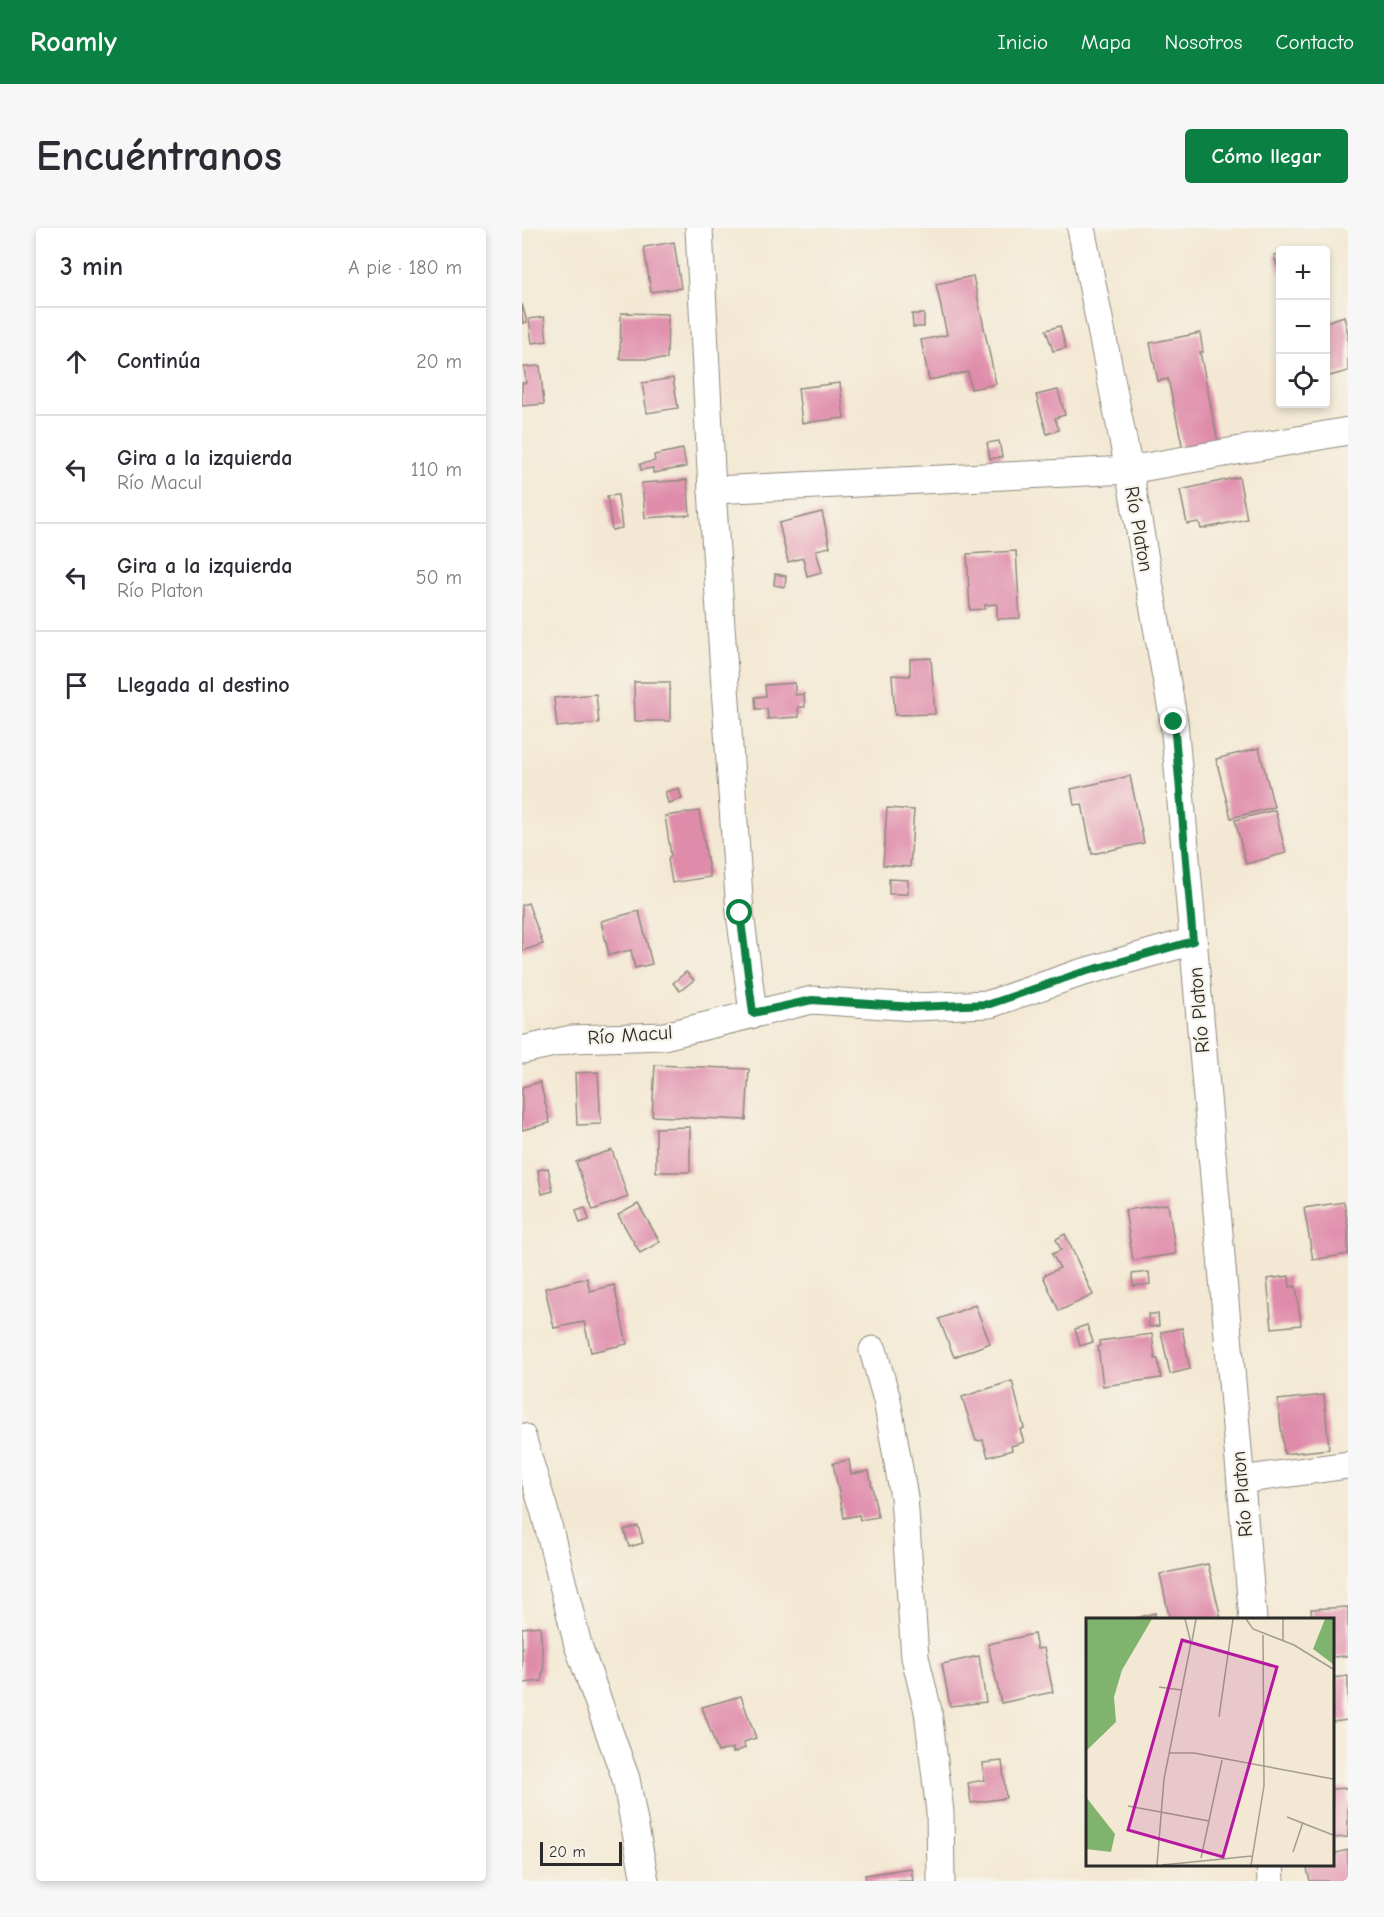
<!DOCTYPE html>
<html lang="es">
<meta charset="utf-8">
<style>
:root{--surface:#fff;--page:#f7f7f7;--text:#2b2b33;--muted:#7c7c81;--line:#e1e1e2;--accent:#0b8043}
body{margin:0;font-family:"Comic Neue",sans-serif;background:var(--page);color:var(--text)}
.controls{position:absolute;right:18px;top:18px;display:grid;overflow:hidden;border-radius:6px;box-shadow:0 3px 9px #0003}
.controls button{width:54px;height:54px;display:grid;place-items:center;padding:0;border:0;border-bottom:2px solid var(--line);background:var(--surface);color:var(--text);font:30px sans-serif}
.scale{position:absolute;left:18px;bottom:15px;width:82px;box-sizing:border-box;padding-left:6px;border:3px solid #2b2b2b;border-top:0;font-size:16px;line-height:21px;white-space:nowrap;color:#2b2b2b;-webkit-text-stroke:4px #f7f3e8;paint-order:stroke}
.stop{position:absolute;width:18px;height:18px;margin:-14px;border:4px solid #0b8043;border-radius:50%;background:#fff}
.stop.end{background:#0b8043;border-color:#fff;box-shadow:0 2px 6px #0008}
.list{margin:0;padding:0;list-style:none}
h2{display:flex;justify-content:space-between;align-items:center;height:78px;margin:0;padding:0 24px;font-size:26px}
h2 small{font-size:20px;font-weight:400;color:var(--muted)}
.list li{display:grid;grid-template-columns:39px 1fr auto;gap:18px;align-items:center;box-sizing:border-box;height:108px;padding:0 24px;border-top:2px solid var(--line)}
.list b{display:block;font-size:22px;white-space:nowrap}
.list p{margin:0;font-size:20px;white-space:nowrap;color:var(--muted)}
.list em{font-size:20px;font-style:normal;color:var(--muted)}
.icon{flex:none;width:33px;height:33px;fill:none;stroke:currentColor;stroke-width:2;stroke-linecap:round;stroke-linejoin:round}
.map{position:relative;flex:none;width:826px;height:1653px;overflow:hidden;border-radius:6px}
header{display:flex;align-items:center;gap:36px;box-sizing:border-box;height:84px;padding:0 30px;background:var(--accent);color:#fff}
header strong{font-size:28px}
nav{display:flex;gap:33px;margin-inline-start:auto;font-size:21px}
.intro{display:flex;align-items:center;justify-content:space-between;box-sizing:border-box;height:144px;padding:0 36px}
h1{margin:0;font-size:42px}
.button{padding:15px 27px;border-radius:6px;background:var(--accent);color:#fff;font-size:21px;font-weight:700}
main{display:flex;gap:36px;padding:0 36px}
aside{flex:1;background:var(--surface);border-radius:6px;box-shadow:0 3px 9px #0003}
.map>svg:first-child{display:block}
</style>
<header>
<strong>Roamly</strong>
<nav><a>Inicio</a><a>Mapa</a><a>Nosotros</a><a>Contacto</a></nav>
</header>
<div class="intro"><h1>Encuéntranos</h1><a class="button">Cómo llegar</a></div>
<main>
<aside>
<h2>3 min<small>A pie · 180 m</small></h2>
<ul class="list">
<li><svg class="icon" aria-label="ahead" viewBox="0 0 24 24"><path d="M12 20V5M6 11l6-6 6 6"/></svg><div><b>Continúa</b></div><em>20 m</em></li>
<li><svg class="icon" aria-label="left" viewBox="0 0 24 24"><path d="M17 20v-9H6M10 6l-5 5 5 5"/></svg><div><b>Gira a la izquierda</b><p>Río Macul</p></div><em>110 m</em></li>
<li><svg class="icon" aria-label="left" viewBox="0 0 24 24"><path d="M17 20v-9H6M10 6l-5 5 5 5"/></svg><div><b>Gira a la izquierda</b><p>Río Platon</p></div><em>50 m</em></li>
<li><svg class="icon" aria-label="arrive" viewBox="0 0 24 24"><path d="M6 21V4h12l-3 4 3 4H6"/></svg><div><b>Llegada al destino</b></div></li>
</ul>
</aside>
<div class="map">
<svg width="826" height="1653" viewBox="0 0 826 1653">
<rect width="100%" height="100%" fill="#f7f3e8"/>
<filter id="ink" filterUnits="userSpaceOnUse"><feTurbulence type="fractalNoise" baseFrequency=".0167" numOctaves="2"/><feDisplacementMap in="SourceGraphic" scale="12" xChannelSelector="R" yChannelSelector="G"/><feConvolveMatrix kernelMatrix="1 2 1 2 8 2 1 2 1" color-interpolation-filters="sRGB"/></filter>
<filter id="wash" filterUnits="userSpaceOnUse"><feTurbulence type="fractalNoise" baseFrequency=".008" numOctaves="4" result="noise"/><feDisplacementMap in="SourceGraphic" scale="24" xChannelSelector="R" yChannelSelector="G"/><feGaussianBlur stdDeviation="1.35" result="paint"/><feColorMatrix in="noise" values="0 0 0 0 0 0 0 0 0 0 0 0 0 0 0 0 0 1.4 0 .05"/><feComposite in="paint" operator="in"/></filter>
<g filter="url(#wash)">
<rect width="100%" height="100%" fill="#f3e8d3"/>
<g id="blocks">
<g fill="#df8baa">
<polygon points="152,14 159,60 129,64 122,19"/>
<polygon points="758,25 758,49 752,27"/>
<polygon points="451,48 474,156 449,161 446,144 407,152 399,112 425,107 414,56"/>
<polygon points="0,76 5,94 0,95"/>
<polygon points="99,85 146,86 145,131 98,131"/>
<polygon points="390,86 402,86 402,99 391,99"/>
<polygon points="822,88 826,106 826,143 804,149 804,94"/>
<polygon points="22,89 25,113 10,115 7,91"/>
<polygon points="538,98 544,120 531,123 524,102"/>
<polygon points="678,105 681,124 678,124 696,214 661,221 646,151 636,153 628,115"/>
<polygon points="18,138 22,176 0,178 0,155 4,155 2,139"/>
<polygon points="151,150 156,180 125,185 120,155"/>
<polygon points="318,155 322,190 280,195 276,160"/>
<polygon points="536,162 543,187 533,190 537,202 525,206 514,167"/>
<polygon points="477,213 480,229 468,231 465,215"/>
<polygon points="161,221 164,239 131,245 131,240 119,242 118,236 133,233 132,227"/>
<polygon points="717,249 725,291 679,301 677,294 665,296 658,262"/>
<polygon points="165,252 168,287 123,290 120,255"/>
<polygon points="96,267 100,300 90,302 85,268"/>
<polygon points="300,284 308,319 294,322 300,344 285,348 281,330 266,334 257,295"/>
<polygon points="494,323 498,390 475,391 475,376 463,377 463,381 448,382 445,326"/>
<polygon points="253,346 264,348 263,359 252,357"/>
<polygon points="409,430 413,486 373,487 370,447 388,448 388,431"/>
<polygon points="112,454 148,454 148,493 113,493"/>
<polygon points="273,455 273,467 282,466 283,479 276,479 277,489 246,491 245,481 234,481 233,469 244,468 243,457"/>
<polygon points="74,466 77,495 35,499 32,470"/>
<polygon points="737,520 752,579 709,590 694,531"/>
<polygon points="608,548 622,615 570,626 560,576 552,577 549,561"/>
<polygon points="157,560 160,571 146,575 143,564"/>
<polygon points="365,580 392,582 388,639 361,637"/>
<polygon points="753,582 764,625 724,636 713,592"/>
<polygon points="177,583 188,649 150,655 146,631 149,627 143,588"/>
<polygon points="367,651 386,652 386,666 367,666"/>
<polygon points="6,675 21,716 0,723 0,677"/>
<polygon points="117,683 130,736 113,740 109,722 87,727 79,693"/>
<polygon points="164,744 172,752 158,763 151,755"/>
<polygon points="133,837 227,841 224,892 130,888"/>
<polygon points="76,844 79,896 55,897 53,845"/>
<polygon points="18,854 28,895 0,902 0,859"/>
<polygon points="168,899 168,944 134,944 134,900"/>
<polygon points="90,922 106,969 71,982 54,934"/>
<polygon points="26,940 31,963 20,966 16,942"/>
<polygon points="822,974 826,1000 826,1026 791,1032 782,980"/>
<polygon points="116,976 138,1014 118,1025 96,987"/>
<polygon points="646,976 654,1026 611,1032 603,982"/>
<polygon points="63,979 67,992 58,995 54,982"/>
<polygon points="543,1006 571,1067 537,1083 521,1048 538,1040 530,1026 539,1022 534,1011"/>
<polygon points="627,1044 628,1056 611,1058 610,1046"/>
<polygon points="767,1048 768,1059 774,1058 779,1097 750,1100 745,1051"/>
<polygon points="65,1050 68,1063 92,1057 105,1116 69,1124 62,1094 32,1100 23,1060"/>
<polygon points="453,1077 468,1115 432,1129 417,1091"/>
<polygon points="626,1086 636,1086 637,1098 627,1099"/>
<polygon points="565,1097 571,1114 558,1118 553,1101"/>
<polygon points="660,1100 668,1141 648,1146 639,1104"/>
<polygon points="630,1106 633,1131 636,1131 639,1150 581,1158 576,1119 578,1118 577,1113"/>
<polygon points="490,1153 502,1200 498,1202 502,1214 489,1218 490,1222 466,1229 461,1212 454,1213 440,1169"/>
<polygon points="802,1167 807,1221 762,1226 756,1172"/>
<polygon points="327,1232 329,1246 347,1243 356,1289 338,1292 337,1287 322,1290 311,1235"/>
<polygon points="116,1298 121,1315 107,1319 102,1302"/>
<polygon points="686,1336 699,1390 691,1392 648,1392 638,1346"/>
<polygon points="826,1379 826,1428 810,1429 810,1392 790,1392 789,1381"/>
<polygon points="633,1385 634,1392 610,1392 610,1391"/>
<polygon points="18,1398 22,1444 20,1445 20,1453 2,1455 0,1446 0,1400"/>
<polygon points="512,1406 515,1421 522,1420 531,1464 479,1475 466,1416"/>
<polygon points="457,1428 464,1474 428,1478 420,1436"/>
<polygon points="826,1448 826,1492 810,1494 810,1450"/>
<polygon points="219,1468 234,1510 222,1514 223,1520 211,1525 211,1520 196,1524 180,1479"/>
<polygon points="480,1533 484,1570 449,1575 446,1555 462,1552 461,1535"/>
<polygon points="826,1560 826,1609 810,1610 810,1561"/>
<polygon points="826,1622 826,1653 788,1653 784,1636 810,1636 810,1626"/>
<polygon points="389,1640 391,1653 344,1653 343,1647"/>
</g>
</g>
</g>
<g filter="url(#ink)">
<use href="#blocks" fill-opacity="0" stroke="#8f8a7f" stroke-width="1.5"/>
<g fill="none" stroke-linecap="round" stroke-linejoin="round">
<g stroke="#8f8a7f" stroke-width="29">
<g id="minor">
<polyline points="177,0 190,262 218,685 231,785"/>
<polyline points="559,0 607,242 652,494 731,1392"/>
<polyline points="190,262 607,242 826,203"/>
<polyline points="0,822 50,811 142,808 290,772 392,779 468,776 555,746 671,713"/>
<polyline points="351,1122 365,1172 382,1269 393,1429 406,1483 418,1584 419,1653"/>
<polyline points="0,1209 23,1285 56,1417 104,1551 123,1653"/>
<polyline points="719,1252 826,1237"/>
<polyline points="748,1636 749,1653"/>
</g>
</g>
<use href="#minor" stroke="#fff" stroke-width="27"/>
</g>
</g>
<g fill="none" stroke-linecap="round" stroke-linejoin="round" filter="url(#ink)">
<polyline stroke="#0b8043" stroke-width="8" points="218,685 231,785 290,772 392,779 468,776 555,746 671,713 652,494"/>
</g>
<g text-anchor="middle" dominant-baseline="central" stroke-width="4.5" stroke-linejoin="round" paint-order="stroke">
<g font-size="20" fill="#2b2b2b" stroke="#f7f3e8">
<text transform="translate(617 301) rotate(80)">Río Platon</text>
<text transform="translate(677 782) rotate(-95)">Río Platon</text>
<text transform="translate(108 807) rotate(-4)">Río Macul</text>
<text transform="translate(720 1266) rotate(-95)">Río Platon</text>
</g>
</g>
<g transform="translate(564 1390)">
<rect width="248" height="248" fill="#f3e8d3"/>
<path d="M 0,1 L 66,1 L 36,52 L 28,79 L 30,104 L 0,133 ZM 239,1 L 247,1 L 247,46 L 227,31 ZM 0,179 L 29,216 L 25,234 L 0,231 Z" fill="#80b36e"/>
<path fill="none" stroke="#a39c90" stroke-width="1.5" d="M 160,1 L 167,11 L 208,27 L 247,51M 197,1 L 197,22M 106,23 L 110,1M 73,69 L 95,72M 133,99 L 147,1M 83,135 L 108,135 L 247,161M 42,188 L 123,203M 201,199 L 247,217M 207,234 L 217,204M 115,240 L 136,142M 71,247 L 78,161 L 105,25 L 99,1M 76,247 L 166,238M 165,247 L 178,168 L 177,17"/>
<path fill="#b5179e" fill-opacity="0.15" stroke="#b5179e" stroke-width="3" d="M 96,22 L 191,49 L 137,239 L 42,212 Z"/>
<rect width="248" height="248" fill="none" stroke="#2b2b2b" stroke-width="3"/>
</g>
</svg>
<div class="controls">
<button>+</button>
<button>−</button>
<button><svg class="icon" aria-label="locate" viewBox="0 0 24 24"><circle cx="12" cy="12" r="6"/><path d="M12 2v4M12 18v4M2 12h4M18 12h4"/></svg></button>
</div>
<div class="scale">20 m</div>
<div class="stop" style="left:218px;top:685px"></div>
<div class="stop end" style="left:652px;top:494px"></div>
</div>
</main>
